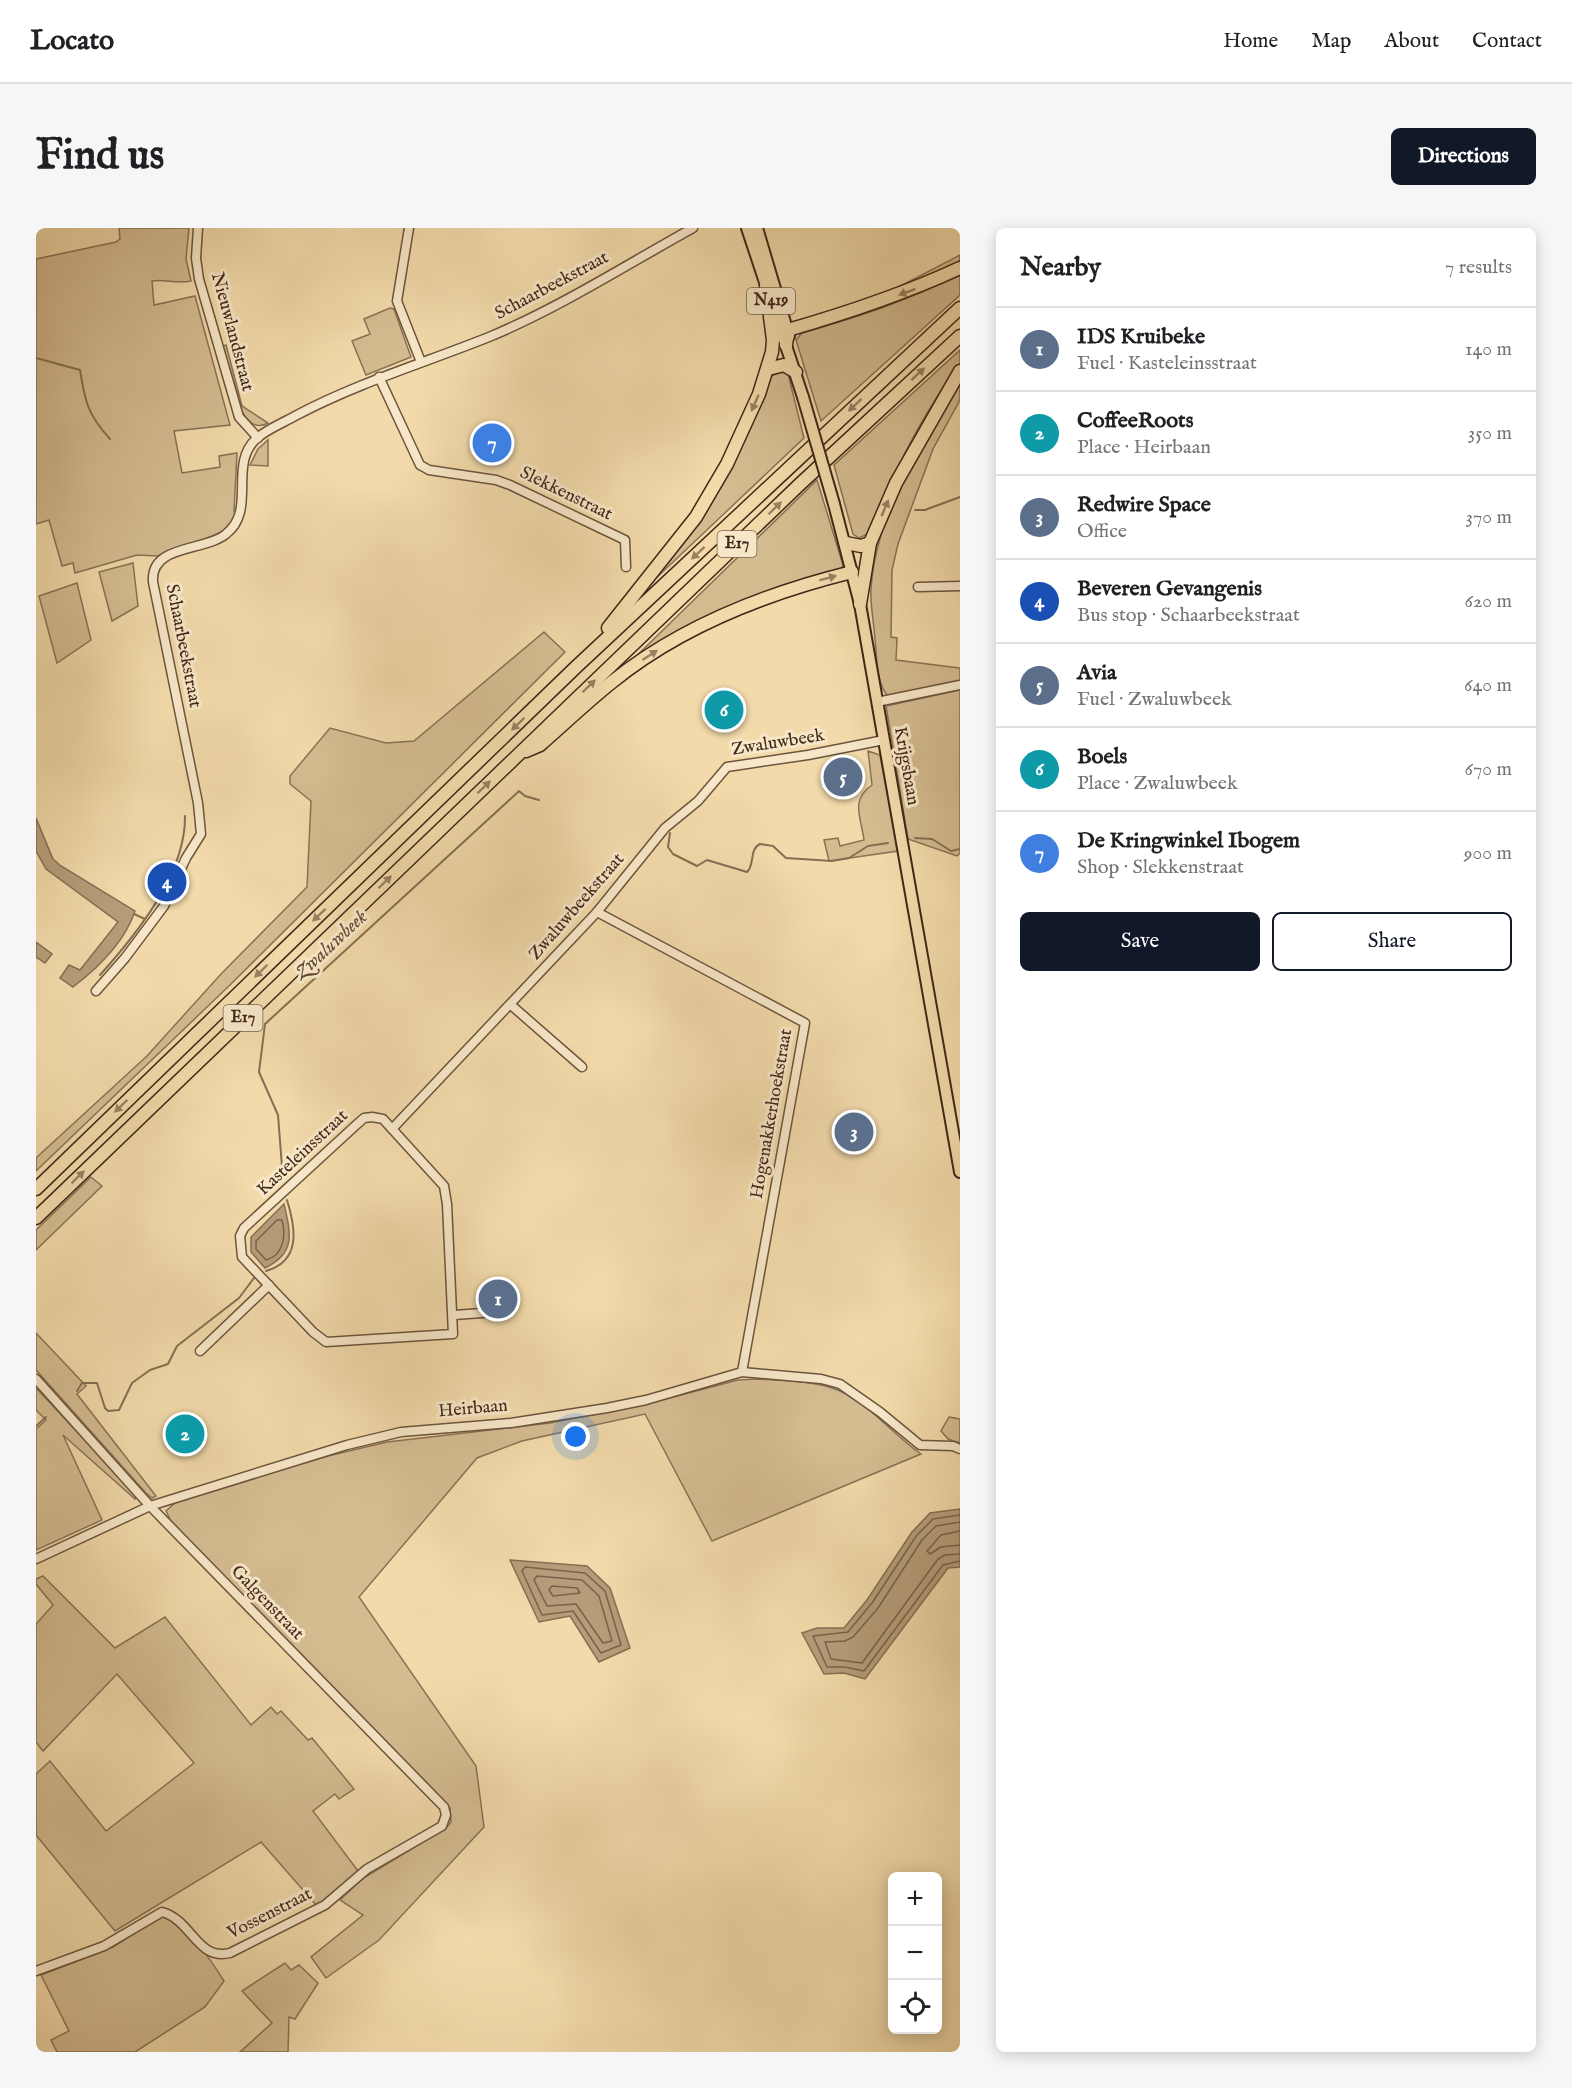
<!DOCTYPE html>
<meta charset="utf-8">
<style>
:root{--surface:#fff;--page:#f6f6f6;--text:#202124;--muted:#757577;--line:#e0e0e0;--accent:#111827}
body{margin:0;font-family:"IM FELL English",serif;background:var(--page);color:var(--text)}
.controls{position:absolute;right:18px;bottom:18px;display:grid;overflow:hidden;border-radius:9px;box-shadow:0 3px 15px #0003}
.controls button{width:54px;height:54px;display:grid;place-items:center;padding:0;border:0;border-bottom:2px solid var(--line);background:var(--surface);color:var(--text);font:30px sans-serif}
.you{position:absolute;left:540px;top:1209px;width:21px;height:21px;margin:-15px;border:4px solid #fff;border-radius:50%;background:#1a73e8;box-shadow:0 0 0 9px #1a73e833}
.badge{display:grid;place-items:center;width:39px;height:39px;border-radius:50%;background:var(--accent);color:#fff;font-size:20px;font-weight:700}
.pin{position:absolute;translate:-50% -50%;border:3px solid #fff;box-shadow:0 2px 6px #0006}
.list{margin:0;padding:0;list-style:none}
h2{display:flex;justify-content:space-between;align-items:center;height:78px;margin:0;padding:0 24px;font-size:26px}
h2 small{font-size:20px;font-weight:400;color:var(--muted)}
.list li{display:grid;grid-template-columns:39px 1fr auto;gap:18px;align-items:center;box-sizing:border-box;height:84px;padding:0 24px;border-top:2px solid var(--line)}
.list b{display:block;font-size:22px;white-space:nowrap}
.list p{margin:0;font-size:20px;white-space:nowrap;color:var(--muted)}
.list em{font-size:20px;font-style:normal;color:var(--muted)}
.actions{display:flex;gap:12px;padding:18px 24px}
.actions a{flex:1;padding:14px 0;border:2px solid var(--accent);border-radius:9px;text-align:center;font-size:21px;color:var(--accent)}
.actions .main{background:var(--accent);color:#fff}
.icon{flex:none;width:33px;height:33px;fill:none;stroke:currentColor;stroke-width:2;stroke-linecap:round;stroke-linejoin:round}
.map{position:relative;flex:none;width:924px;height:1824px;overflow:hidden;border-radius:9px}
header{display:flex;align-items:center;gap:36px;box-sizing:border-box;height:84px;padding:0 30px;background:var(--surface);border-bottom:2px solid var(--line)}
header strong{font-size:28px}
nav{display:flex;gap:33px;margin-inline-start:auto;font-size:21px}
.intro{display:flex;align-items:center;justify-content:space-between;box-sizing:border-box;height:144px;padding:0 36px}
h1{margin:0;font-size:42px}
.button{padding:15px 27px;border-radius:9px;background:var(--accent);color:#fff;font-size:21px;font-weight:700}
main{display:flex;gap:36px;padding:0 36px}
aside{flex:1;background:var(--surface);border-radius:9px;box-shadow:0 3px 15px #0003}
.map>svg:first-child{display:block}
</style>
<header>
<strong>Locato</strong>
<nav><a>Home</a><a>Map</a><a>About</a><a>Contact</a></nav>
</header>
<div class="intro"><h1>Find us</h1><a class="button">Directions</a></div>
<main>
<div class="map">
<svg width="924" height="1824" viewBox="0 0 924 1824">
<rect width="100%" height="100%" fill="#f2daaa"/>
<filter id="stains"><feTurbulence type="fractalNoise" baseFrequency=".00333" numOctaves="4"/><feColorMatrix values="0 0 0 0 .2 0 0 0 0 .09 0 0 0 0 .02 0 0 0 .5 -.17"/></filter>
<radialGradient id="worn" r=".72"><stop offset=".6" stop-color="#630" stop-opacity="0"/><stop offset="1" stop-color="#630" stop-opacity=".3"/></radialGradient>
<g fill="#d4bc91" stroke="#8a7255" stroke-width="1.5">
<path d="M 83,0 L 153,0 L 150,31 L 155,53 C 139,56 130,51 116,53 L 118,77 L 159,68 L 194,197 L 138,203 L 146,245 L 184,239 L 183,228 L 201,225 L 198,283 L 200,289 L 184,306 L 137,321 L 122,328 L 101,327 L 39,345 L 37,335 L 26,338 L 13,292 L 0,296 L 0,31 L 80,14 L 84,11 Z"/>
<polygon points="924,27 923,35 853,64"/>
<path d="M 924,45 L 924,67 L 785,193 L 760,112 L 766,105 C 821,89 874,73 924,45 Z"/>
<polygon points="354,80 358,81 375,129 330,147 316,113 334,106 328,91"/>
<path d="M 190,117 L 206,178 L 232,195 C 202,212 192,138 187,118 Z"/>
<path d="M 924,122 L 924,136 C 885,187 857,245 834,305 L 823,310 L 817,306 L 798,237 Z"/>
<polygon points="745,143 752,146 768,210 617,353 670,281 729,156 736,148"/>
<path d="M 924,152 L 924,172 L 897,221 L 862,316 L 856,342 L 855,409 L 861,410 L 860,432 L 924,440 L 924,456 L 911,455 L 852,468 C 840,456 841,428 839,411 C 838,395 834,377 835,361 C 840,284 886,216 924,152 Z"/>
<polygon points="232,212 232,238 214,237 222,221"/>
<polygon points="781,252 807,337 804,343 698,378 585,443"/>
<polygon points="97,335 102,378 76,393 63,344"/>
<polygon points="41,355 55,412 21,435 3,368"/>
<polygon points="508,404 529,424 195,756 0,943 0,930 111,828 185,746 271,659 275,573 254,556 254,548 294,500 350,515 378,513"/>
<polygon points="924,462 924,625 921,628 872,611 850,478"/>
<path d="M 832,523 L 844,527 L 862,623 L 793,633 L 788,612 L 802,610 L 804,618 L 828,612 C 825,589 814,572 836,557 Z"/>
<polygon points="55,949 66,958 0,1022 0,1002"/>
<polygon points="0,1105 50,1158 41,1166 120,1268 116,1270 110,1265 0,1142"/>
<path d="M 721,1151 C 748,1153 779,1152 804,1163 C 835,1177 857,1207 885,1226 L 676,1313 L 609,1186 L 486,1213 L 441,1230 L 323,1369 L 440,1538 L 448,1599 L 343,1712 L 290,1750 L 275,1729 L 327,1687 L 304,1672 L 326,1651 L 410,1600 L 415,1594 L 414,1580 L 136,1295 L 130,1283 L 139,1275 L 151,1270 L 292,1228 L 351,1214 L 514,1195 L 607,1177 L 702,1152 Z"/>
<polygon points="0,1160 102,1269 99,1271 27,1207 66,1292 0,1322 0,1201 10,1192 0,1182"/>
<polygon points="913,1189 924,1191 924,1215 912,1211 905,1203"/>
<polygon points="7,1348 79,1420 129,1389 215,1497 235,1479 241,1486 245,1483 272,1512 276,1510 318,1561 303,1571 299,1566 277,1583 322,1643 281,1678 225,1614 79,1703 0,1607 0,1546 14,1533 70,1603 158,1535 81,1446 7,1523 0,1514 0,1396 17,1377 0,1356 0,1351"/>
<path d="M 125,1688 C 146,1689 177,1735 188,1753 L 169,1779 L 99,1824 L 21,1824 L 15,1812 L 33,1803 L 5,1747 L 77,1719 Z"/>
<polygon points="249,1735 255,1742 263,1737 282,1755 259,1791 253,1789 252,1824 204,1824 236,1795 206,1763"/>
</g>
<g fill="#b59d79" stroke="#866e53" stroke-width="1.5">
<path d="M 0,590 L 17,631 L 25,638 L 99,683 C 89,713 62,740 37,759 L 24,750 L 33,737 L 44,742 L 82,694 L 10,641 L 0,623 Z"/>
<polygon points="0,714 16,726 9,735 0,729"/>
<path d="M 248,976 C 255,1006 260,1025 229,1040 L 215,1024 L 215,1009 Z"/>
<polygon points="924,1281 924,1339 912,1340 829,1451 808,1445 788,1446 766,1405 781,1400 808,1400 831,1372 876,1304 894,1285"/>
<polygon points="474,1332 551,1338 574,1360 594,1420 563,1434 534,1388 503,1394"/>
</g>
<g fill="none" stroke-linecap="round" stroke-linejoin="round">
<g stroke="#7a6249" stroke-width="1.5">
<path d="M 241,992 L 246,992 C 250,1008 248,1027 230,1032 L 220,1021 L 220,1013 Z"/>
<polyline points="924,1287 897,1291 881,1307 836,1375 812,1404 777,1408 791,1439 809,1439 828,1443 907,1337 924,1333"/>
<polyline points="924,1294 900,1298 886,1312 842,1380 817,1409 809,1413 789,1414 795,1431 826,1435 902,1331 909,1327 924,1326"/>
<polyline points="924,1303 905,1307 891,1323 894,1326 905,1319 924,1317"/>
<polygon points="489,1339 549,1345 569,1363 585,1417 565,1425 537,1383 506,1387 486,1343"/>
<polygon points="501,1348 546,1352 563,1368 576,1413 567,1415 540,1376 511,1378 498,1352"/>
<polygon points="516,1358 541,1360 544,1365 517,1368 513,1362"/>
</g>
<g stroke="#866e53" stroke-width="2">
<path d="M 0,130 L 44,142 C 49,174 52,187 74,211"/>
<polyline points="879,282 889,282 924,269"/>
<path d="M 634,605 L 632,619 L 637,626 L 661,638 L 671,632 L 711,644 C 719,637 713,621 724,616 L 737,618 L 750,630 L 796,633 L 813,630 L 832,618 L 852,615"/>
<polyline points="879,610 896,611 915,623 924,621"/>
<polyline points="98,686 109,691"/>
<path d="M 64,747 C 100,707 150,645 149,588"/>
<polyline points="247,952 242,887 223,844 229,796 481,565 483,563 489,568 503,572"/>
<path d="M 230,1043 C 265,1033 260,1001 251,972"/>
<polyline points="41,1163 46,1155 61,1155 69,1180 72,1183 83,1182 96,1155 114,1142 132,1136 141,1118 203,1070 218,1050"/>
<polyline points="0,1198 10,1189"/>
</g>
<g stroke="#6c543d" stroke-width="11">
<g id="minor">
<polyline points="162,0 160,30 163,51 203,189 222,210"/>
<polyline points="373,0 361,73 385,134"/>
<polyline points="343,149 384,237 393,242 460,252 474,257 589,312 590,339"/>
<polyline points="882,359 924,358"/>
<polyline points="841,474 924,457"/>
<polyline points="561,684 769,795 706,1144"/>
<path d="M 60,763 L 89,730 L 128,678 L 150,630 L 165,606 L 162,575 L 117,354 C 114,316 168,324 190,306 C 221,282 192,237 220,211 C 231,201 247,195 259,188 C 321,155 388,135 453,109 C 523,80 590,37 657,0"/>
<polyline points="475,777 546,839"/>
<polygon points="336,889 347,891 408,958 411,976 417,1106 290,1114 277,1104 206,1029 204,1008 208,1000 319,898 328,890"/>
<polyline points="356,901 561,684 629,600 662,573 691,539 772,527 848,512"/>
<polyline points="418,1087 474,1083"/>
<polyline points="164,1123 233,1057"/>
<path d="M 0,1151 L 114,1278 L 408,1579 L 410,1587 L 406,1598 L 331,1641 L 289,1677 L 194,1725 C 161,1733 156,1692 126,1684 L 68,1718 L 0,1743"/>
<polyline points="0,1331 114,1278 311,1217 365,1204 475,1195 571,1180 610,1172 706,1144 785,1151 804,1156 844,1184 884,1217 917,1218 924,1221"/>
</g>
</g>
<g stroke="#402719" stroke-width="14">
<g id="major">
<polyline points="711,0 767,169"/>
<polyline points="721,0 753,108"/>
<polyline points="798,276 824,376 924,944"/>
</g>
</g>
<g stroke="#402719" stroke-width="15">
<g id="highway">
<path d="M 750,117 L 752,102 C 811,85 868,66 924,40"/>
<polyline points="732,141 748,137 760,144"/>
<polyline points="810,315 825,318 834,315"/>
<polyline points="824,376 834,315 860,255 924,143"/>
<polyline points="572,400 660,289 691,236 723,166 736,124 737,112 730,57"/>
<path d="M 490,523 L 504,517 C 528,496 551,474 576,454 C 645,398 731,365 816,344"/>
<polyline points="0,961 539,440 924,80"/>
<polyline points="0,990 763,257 924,108"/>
</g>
</g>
<use href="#minor" stroke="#f7e7c8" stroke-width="8"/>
<use href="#major" stroke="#f2daaa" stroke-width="10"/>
<use href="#highway" stroke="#f2daaa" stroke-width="12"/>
<g stroke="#402719" stroke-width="14" stroke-linecap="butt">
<polyline id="major-bridge" points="767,169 798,276"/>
</g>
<use href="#major-bridge" stroke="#f2daaa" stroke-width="10"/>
</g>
<defs><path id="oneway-solid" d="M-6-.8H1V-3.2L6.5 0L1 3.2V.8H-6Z" transform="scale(1.5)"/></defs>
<g fill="#998062">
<use href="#oneway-solid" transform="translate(871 64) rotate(159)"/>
<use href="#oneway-solid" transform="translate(882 146) rotate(-43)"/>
<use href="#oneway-solid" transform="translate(719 175) rotate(114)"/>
<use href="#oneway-solid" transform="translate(819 177) rotate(137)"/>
<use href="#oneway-solid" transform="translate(739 280) rotate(-44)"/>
<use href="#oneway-solid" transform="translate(849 280) rotate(-67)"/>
<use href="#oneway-solid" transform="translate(662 325) rotate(137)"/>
<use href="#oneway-solid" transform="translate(792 350) rotate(-15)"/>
<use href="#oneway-solid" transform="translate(614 427) rotate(-33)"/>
<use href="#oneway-solid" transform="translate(553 458) rotate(-44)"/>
<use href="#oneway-solid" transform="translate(482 496) rotate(136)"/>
<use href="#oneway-solid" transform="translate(448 559) rotate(-44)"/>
<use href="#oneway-solid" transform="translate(349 654) rotate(-44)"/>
<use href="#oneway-solid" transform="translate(283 687) rotate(137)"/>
<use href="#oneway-solid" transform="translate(225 743) rotate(136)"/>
<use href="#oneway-solid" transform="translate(85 878) rotate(136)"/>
<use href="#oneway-solid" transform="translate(42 949) rotate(-44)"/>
</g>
<g text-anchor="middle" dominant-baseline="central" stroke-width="6" stroke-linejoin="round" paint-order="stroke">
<g fill="#f7e7c8" stroke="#77614e" stroke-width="1.5">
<rect x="711" y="60" width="48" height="26" rx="4.5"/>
<rect x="681.5" y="303" width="39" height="26" rx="4.5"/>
<rect x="187.5" y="777" width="39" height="26" rx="4.5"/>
</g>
<g font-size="16" font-weight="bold" fill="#402719">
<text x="735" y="73">N419</text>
<text x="701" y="316">E17</text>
<text x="207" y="790">E17</text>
</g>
<g font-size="18" fill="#402719" stroke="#f7e7c8">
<text transform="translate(516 58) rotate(-28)">Schaarbeekstraat</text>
<text transform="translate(196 104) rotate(75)">Nieuwlandstraat</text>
<text transform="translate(530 266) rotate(26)">Slekkenstraat</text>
<text transform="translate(147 418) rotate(79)">Schaarbeekstraat</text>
<text transform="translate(742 515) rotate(-9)">Zwaluwbeek</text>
<text transform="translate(870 538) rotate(80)">Krijgsbaan</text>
<text transform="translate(541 679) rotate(-49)">Zwaluwbeekstraat</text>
<text transform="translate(736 886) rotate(-80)">Hogenakkerhoekstraat</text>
<text transform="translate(267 925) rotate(-43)">Kasteleinsstraat</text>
<text transform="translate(437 1181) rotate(-5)">Heirbaan</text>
<text transform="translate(231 1375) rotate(46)">Galgenstraat</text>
<text transform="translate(234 1686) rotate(-27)">Vossenstraat</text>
</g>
<g font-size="20" font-style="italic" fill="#634a36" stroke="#f7e7c8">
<text transform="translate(295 717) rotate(-43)">Zwaluwbeek</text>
</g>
</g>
<rect width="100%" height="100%" filter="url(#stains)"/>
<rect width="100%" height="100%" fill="url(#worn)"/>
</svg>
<div class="controls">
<button>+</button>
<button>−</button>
<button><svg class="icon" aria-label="locate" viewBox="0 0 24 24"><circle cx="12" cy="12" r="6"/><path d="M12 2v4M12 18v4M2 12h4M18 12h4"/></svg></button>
</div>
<div class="you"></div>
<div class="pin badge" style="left:462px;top:1071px;background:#5c6f8a">1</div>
<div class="pin badge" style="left:149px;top:1206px;background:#0f9aa8">2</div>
<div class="pin badge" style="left:818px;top:904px;background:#5c6f8a">3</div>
<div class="pin badge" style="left:131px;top:654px;background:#1a4fb4">4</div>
<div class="pin badge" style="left:807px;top:549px;background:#5c6f8a">5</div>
<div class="pin badge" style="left:688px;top:482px;background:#0f9aa8">6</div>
<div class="pin badge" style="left:456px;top:215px;background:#3f7fe0">7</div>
</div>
<aside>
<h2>Nearby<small>7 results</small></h2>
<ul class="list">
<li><span class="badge" style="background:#5c6f8a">1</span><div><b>IDS Kruibeke</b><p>Fuel · Kasteleinsstraat</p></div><em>140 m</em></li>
<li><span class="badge" style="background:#0f9aa8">2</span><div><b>CoffeeRoots</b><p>Place · Heirbaan</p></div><em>350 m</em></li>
<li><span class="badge" style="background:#5c6f8a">3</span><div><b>Redwire Space</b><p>Office</p></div><em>370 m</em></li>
<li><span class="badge" style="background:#1a4fb4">4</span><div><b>Beveren Gevangenis</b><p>Bus stop · Schaarbeekstraat</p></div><em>620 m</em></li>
<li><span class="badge" style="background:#5c6f8a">5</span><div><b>Avia</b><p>Fuel · Zwaluwbeek</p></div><em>640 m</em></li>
<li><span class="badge" style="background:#0f9aa8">6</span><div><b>Boels</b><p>Place · Zwaluwbeek</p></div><em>670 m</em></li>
<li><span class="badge" style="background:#3f7fe0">7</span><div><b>De Kringwinkel Ibogem</b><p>Shop · Slekkenstraat</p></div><em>900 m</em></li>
</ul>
<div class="actions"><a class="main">Save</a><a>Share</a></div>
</aside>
</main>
